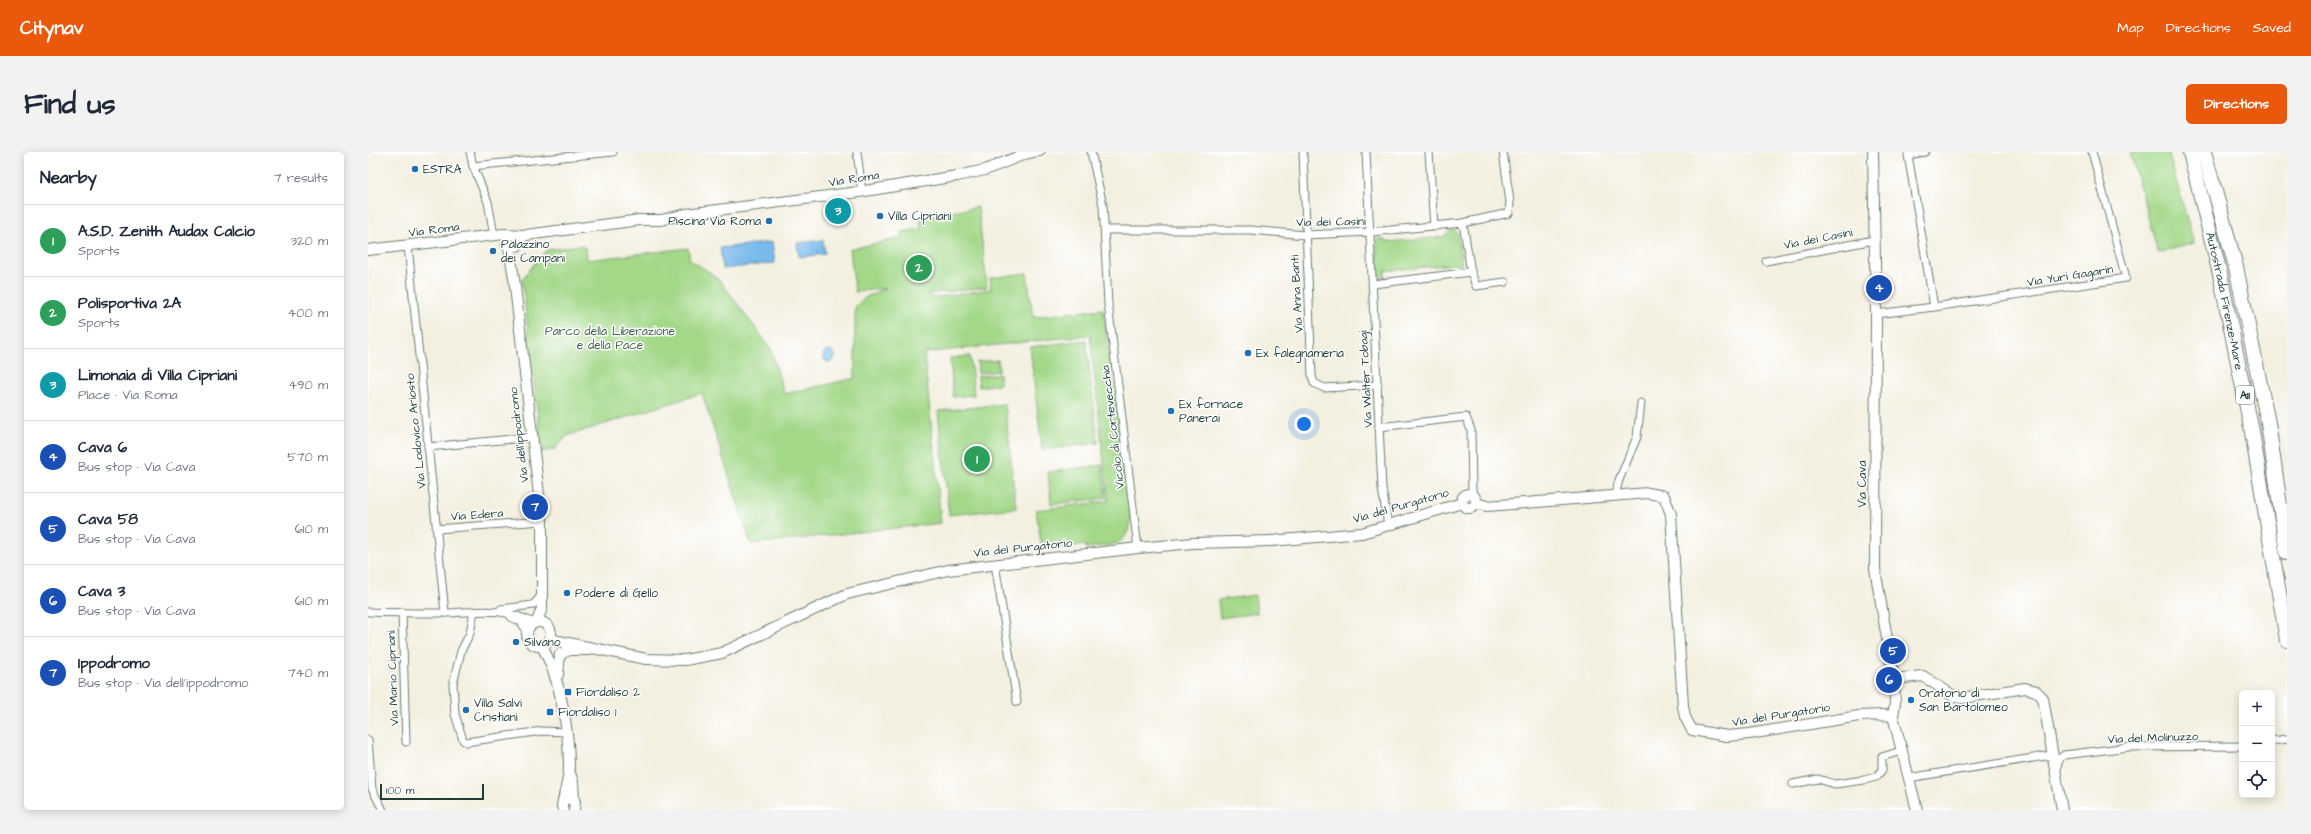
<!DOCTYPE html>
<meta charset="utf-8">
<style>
:root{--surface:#fff;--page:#f2f2f3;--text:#1f2937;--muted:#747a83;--line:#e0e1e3;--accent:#ea580c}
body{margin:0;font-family:"Architects Daughter",sans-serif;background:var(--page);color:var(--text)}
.controls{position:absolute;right:12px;bottom:12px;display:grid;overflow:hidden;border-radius:6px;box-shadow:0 2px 10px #0003}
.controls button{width:36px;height:36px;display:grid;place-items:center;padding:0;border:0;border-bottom:1px solid var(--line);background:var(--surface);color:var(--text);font:20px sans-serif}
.scale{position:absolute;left:12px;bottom:10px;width:104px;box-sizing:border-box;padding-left:4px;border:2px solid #1f3d34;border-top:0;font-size:11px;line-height:14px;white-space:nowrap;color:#1f3d34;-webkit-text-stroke:3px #fff;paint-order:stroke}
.you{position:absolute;left:936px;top:272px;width:14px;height:14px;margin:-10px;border:3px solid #fff;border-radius:50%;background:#1a73e8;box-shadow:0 0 0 6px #1a73e833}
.badge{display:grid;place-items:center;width:26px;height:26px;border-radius:50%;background:var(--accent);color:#fff;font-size:13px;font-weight:700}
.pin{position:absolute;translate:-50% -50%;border:2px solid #fff;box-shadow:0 1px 4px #0006}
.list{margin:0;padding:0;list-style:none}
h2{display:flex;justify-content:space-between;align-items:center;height:52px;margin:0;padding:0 16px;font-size:17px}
h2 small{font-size:13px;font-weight:400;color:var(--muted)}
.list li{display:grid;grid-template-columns:26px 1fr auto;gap:12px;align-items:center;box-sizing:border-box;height:72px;padding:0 16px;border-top:1px solid var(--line)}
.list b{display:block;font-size:15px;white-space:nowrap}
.list p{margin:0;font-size:13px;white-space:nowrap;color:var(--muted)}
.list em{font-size:13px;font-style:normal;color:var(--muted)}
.icon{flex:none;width:22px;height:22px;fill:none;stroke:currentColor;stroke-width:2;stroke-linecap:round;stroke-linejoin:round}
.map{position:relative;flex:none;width:1919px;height:658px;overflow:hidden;border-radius:6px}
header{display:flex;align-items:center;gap:24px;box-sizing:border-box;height:56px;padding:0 20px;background:var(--accent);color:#fff}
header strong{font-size:19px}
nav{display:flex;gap:22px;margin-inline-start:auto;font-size:14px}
.intro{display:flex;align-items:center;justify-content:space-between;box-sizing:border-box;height:96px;padding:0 24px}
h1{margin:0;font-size:28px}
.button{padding:10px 18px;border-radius:6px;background:var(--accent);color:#fff;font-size:14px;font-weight:700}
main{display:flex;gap:24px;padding:0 24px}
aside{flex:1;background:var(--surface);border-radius:6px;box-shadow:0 2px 10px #0003}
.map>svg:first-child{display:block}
</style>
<header>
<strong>Citynav</strong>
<nav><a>Map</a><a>Directions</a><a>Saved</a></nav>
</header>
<div class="intro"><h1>Find us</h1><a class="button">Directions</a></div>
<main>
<aside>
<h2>Nearby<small>7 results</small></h2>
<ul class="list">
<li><span class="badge" style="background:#2e9e5b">1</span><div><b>A.S.D. Zenith Audax Calcio</b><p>Sports</p></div><em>320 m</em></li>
<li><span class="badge" style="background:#2e9e5b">2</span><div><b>Polisportiva 2A</b><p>Sports</p></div><em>400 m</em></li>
<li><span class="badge" style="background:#0f9aa8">3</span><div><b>Limonaia di Villa Cipriani</b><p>Place · Via Roma</p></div><em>490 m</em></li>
<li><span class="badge" style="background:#1a4fb4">4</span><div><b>Cava 6</b><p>Bus stop · Via Cava</p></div><em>570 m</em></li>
<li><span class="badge" style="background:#1a4fb4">5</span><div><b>Cava 58</b><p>Bus stop · Via Cava</p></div><em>610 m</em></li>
<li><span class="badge" style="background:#1a4fb4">6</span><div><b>Cava 3</b><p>Bus stop · Via Cava</p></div><em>610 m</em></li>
<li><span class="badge" style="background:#1a4fb4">7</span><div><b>Ippodromo</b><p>Bus stop · Via dell'ippodromo</p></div><em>740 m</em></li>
</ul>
</aside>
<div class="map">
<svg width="1919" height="658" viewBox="0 0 1919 658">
<rect width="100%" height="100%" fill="#fff"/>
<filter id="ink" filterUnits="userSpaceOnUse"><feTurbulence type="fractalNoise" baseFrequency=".025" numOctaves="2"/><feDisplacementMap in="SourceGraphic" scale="8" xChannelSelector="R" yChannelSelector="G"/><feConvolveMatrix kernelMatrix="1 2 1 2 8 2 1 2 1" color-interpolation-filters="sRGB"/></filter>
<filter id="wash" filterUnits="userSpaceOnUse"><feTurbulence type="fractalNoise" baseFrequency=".012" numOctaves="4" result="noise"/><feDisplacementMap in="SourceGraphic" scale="16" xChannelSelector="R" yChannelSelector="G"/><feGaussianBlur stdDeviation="0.9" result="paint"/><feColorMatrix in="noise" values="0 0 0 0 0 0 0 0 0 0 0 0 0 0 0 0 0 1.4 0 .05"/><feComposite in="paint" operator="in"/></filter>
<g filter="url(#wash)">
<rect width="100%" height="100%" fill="#f3f0e0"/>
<g fill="#a3d888" stroke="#618a5e">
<polygon points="1762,0 1800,0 1826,91 1790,101"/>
<path d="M 610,55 L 619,135 L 560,142 L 564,146 L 623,137 L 622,126 L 659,121 L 665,165 L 735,157 L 763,365 C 760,396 743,393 718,396 L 717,393 L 713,393 L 674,398 L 668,358 L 740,349 L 722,183 L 556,201 L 573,371 L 383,392 L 334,241 L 199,284 L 187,297 L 174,300 L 154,127 L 178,98 L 212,93 L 218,97 L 219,108 L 320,96 L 322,108 L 343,121 L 354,131 L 403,197 L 416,242 L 487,226 L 487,155 L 498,145 L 518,136 L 487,140 L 482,97 L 534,86 L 533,80 L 553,77 L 552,66 Z"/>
<polygon points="1083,78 1089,80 1094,112 1090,114 1088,112 1017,119 1017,124 1009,123 1009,87 1013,86 1019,90 1075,85"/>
<polygon points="718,188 730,291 674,298 662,195"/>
<polygon points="602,204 606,243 585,245 582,206"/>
<polygon points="630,208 631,219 610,221 609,210"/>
<polygon points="631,222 632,232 611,235 610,224"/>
<polygon points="637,252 648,356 581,363 570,259"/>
<polygon points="734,313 738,346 683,352 680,320"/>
<polygon points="887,443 889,461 852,466 850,448"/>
</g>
<g fill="#79baed" stroke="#4c7c90">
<polygon points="455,88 457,102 431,105 429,91"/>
<polygon points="404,90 407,111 355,117 352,96"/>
<circle cx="461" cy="204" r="6"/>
</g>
</g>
<g filter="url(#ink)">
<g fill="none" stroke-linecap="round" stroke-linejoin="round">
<g stroke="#697c70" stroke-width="9">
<g id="street">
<polyline points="102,0 105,14 120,50 126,83"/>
<polyline points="489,0 494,39"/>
<polyline points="723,0 735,53 740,152 770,396"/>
<polyline points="935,0 944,224 946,231 956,236 1010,233"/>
<polyline points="998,0 1014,336 1020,373"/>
<polyline points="1061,0 1066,75"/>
<polyline points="1557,0 1540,3 1566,155"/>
<polyline points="658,3 673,0"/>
<polyline points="105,14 245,0"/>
<polyline points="1095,71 1141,61 1142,50 1135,0"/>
<polyline points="737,78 883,78 937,83 1003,80 1095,71 1103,120 1108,134 1137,130"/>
<polyline points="40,94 77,461"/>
<polyline points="1398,109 1506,88"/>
<polyline points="1005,132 1103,120"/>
<polyline points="1508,162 1566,155 1758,126 1724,0"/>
<polyline points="1011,275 1098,265 1103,278 1104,342"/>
<polyline points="60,295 165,285"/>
<polyline points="1247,343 1251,328 1269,285 1273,251"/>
<polyline points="69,377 174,369"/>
<polyline points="627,412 649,550"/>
<polyline points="133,457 165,453 173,444"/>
<polyline points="106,459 102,481 93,499 85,532 87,562 95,588 98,590 174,579 198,580"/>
<path d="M 0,460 C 25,461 51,461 77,461 C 113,460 132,454 166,471"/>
<polyline points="34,460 38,590"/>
<polyline points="143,465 153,470 159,479"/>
<polyline points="0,588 4,637 15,658"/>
<polyline points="1904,589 1919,587"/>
<polyline points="1688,617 1692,606 1696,603 1761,595 1874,594"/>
<polyline points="1540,626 1684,603"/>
<polyline points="1425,632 1450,627 1467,632 1496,628 1508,625 1514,618 1514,605 1533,599"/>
</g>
</g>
<g stroke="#697c70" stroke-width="12">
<g id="secondary">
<polyline points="1505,0 1508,162 1507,417 1526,527 1527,551 1525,564 1549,658"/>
<polyline points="136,82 139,84 146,126 174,369 174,456 169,470"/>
<polyline points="139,93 145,95 149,94 153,86 158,83"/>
<polyline points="0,98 136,82 158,83 272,68 293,68 318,62 491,40 589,24 617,18 662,0"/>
<circle cx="1101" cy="349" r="7"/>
<polyline points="1108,351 1119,354 1280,341 1296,344 1303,362 1315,554 1317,565 1324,578 1359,584 1381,582 1491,564 1515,563 1525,564"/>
<circle cx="171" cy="482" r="12"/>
<polyline points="181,487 278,507 317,508 354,501 479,442 580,418 770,396 825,391 903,389 994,381 1094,351"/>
<path d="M 173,493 C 192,524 201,578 201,615 C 201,628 196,641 194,654 L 195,658"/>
<polyline points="190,523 192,502 202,498 221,498"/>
<polyline points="1526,527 1555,524 1587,545 1594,546 1657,536 1668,539 1675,546 1694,658"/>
<polyline points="201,618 205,630 206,648"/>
<polyline points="200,646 207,650 206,658"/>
</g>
</g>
<g stroke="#697c70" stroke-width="16">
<g id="highway">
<path id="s1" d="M 1822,0 L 1852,122 L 1884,280 L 1919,488"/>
<polyline points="1836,0 1868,115 1900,271 1919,401"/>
</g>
</g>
<use href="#street" stroke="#fff" stroke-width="7"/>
<use href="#secondary" stroke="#fff" stroke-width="10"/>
<use href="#highway" stroke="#fff" stroke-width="14"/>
</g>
</g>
<g fill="#1f6fb2" stroke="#fff" stroke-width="1.5">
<circle cx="47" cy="17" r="4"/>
<circle cx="512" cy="64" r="4"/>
<circle cx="401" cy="69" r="4"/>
<circle cx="125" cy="99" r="4"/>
<circle cx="880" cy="201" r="4"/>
<circle cx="803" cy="259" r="4"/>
<circle cx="199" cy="441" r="4"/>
<circle cx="148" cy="490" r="4"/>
<rect x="196" y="536" width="8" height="8" rx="2"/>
<circle cx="1543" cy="548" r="4"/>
<circle cx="98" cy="558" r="4"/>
<rect x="178" y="556" width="8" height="8" rx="2"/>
</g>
<g text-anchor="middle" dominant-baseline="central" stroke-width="3" stroke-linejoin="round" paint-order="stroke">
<rect fill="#fff" stroke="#627771" stroke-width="1" x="1868" y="234" width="18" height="18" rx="3"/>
<g font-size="11" font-weight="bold" fill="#1f3d34">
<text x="1877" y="243">A11</text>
</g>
<g font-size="12" fill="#1f3d34" stroke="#fff" text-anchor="start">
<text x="55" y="17">ESTRA</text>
<text x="520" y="64">Villa Cipriani</text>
<text x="393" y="69" text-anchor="end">Piscina Via Roma</text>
<text x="133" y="92">Palazzino<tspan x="133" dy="14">dei Campani</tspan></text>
<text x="888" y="201">Ex falegnameria</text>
<text x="811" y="252">Ex fornace<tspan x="811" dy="14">Panerai</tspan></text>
<text x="207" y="441">Podere di Gello</text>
<text x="156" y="490">Silvano</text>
<text x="208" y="540">Fiordaliso 2</text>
<text x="1551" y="541">Oratorio di<tspan x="1551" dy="14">San Bartolomeo</tspan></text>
<text x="106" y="551">Villa Salvi<tspan x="106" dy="14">Cristiani</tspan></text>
<text x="190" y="560">Fiordaliso 1</text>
</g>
<g font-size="12" fill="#1f3d34" stroke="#fff">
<text transform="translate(486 27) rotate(-9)">Via Roma</text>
<text transform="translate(963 70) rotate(-1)">Via dei Casini</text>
<text transform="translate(66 78) rotate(-7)">Via Roma</text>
<text transform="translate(1450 87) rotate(-11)">Via dei Casini</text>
<text transform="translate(1702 124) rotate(-9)">Via Yuri Gagarin</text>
<text transform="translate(929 142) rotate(-93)">Via Anna Banti</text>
<text stroke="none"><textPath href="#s1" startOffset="153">Autostrada Firenze-Mare</textPath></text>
<text transform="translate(998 227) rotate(-93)">Via Walter Tobagi</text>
<text transform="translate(745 275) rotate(-97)">Vicolo di Cortevecchia</text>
<text transform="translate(48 279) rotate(-96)">Via Lodovico Ariosto</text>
<text transform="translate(151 283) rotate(-97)">Via dell'ippodromo</text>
<text transform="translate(1494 332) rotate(-90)">Via Cava</text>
<text transform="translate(1033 354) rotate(-16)">Via del Purgatorio</text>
<text transform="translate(109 363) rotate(-4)">Via Edera</text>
<text transform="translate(655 396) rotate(-6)">Via del Purgatorio</text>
<text transform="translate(25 526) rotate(-92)">Via Mario Cipriani</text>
<text transform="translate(1413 563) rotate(-9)">Via del Purgatorio</text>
<text transform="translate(1785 586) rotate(-2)">Via del Molinuzzo</text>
</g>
<g font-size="12" fill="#406449" stroke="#fff">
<text x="242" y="179">Parco della Liberazione<tspan x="242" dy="14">e della Pace</tspan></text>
</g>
</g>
</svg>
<div class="controls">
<button>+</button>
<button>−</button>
<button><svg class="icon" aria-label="locate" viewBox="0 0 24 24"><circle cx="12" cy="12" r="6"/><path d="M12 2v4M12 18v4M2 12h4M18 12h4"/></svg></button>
</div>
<div class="scale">100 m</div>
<div class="you"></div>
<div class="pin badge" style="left:609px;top:307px;background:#2e9e5b">1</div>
<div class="pin badge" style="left:551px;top:116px;background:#2e9e5b">2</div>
<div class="pin badge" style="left:470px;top:59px;background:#0f9aa8">3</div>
<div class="pin badge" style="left:1511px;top:136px;background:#1a4fb4">4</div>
<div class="pin badge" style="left:1525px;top:499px;background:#1a4fb4">5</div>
<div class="pin badge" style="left:1521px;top:528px;background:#1a4fb4">6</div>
<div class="pin badge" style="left:167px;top:355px;background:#1a4fb4">7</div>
</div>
</main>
